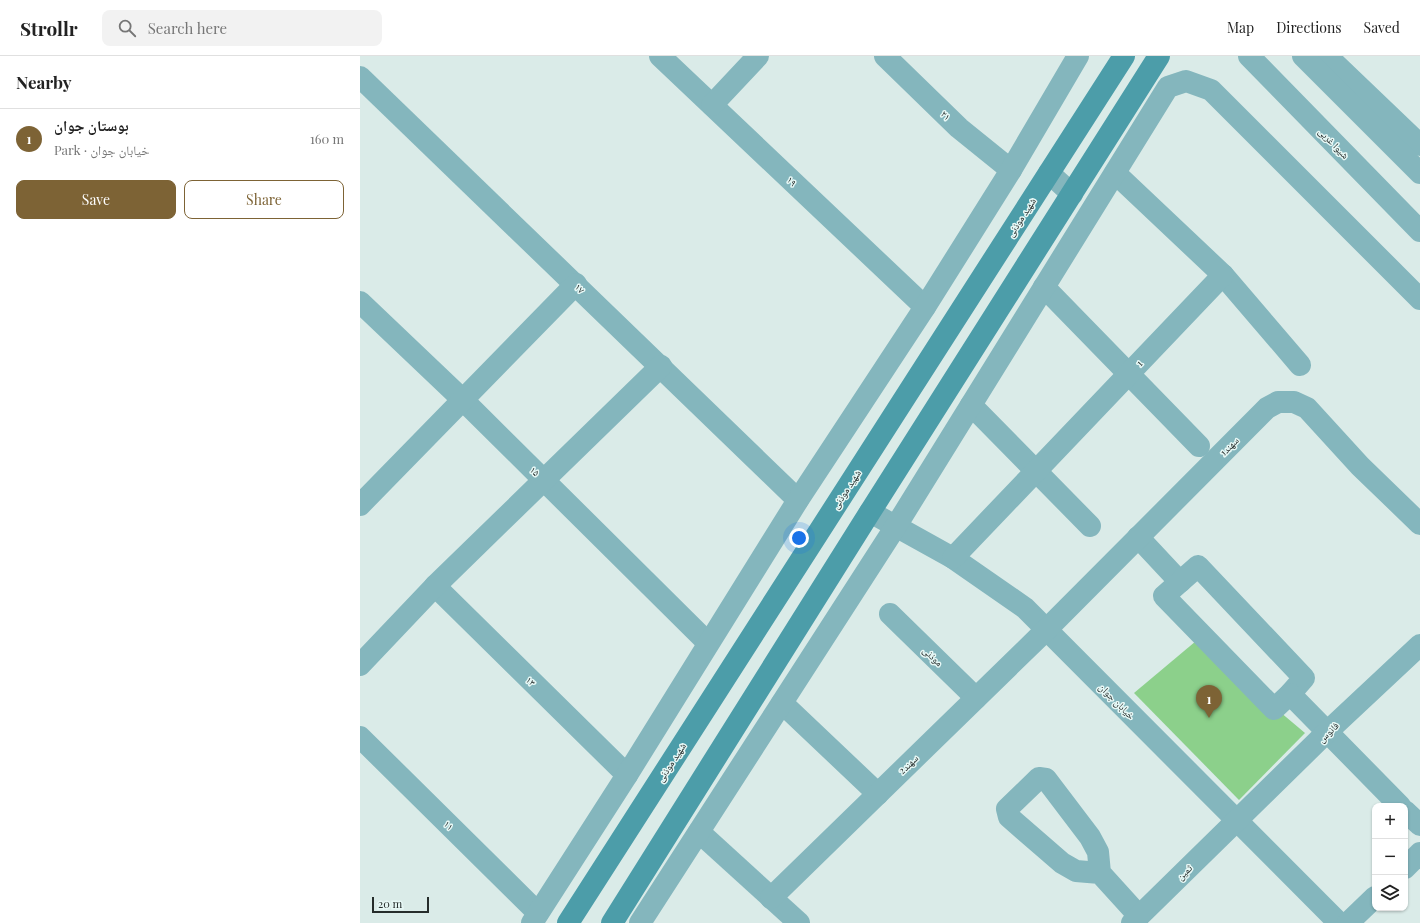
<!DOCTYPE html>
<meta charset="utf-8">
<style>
:root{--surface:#fff;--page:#f2f2f2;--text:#222;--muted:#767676;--line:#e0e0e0;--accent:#7d6335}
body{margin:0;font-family:"Playfair Display","Noto Naskh Arabic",serif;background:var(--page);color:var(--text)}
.controls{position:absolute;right:12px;bottom:12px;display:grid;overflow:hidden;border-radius:8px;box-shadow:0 1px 3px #0004}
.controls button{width:36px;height:36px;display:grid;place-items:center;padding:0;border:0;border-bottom:1px solid var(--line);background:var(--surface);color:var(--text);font:20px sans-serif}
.scale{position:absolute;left:12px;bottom:10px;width:57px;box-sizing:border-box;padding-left:4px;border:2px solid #252c2b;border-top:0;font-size:11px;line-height:14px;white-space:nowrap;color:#252c2b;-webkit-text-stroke:3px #e7f8f6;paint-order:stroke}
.you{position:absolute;left:439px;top:482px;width:14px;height:14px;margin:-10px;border:3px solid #fff;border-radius:50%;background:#1a73e8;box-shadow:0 0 0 6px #1a73e833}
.badge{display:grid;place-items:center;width:26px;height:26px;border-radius:50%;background:var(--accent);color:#fff;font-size:13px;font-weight:700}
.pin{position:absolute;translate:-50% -33px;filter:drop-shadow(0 1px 2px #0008)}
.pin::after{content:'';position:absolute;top:21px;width:14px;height:12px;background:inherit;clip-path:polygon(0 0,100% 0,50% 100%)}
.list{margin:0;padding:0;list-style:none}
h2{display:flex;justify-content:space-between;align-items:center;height:52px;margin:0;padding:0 16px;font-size:17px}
h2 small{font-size:13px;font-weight:400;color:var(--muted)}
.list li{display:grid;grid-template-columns:26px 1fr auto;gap:12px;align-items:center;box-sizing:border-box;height:60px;padding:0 16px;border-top:1px solid var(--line)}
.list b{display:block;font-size:15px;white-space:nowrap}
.list p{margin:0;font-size:13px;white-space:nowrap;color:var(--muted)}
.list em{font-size:13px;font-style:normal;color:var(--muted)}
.actions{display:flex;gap:8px;padding:12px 16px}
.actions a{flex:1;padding:9px 0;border:1px solid var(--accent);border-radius:8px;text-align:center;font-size:14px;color:var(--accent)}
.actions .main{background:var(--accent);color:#fff}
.icon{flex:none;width:22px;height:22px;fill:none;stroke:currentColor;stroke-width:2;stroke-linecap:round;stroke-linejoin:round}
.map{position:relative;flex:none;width:1060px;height:867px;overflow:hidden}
header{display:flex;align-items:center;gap:24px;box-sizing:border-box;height:56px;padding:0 20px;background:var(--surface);border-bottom:1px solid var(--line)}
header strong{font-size:19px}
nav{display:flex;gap:22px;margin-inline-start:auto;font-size:14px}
.search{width:280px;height:36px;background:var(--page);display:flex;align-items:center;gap:10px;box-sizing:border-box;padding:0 14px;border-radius:8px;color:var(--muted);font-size:15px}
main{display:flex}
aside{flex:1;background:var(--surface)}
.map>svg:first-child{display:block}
</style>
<header>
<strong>Strollr</strong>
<div class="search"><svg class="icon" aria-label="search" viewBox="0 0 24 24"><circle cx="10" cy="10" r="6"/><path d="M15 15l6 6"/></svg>Search here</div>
<nav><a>Map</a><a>Directions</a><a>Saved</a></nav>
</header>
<main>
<aside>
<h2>Nearby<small></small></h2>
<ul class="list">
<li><span class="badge">1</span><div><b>بوستان جوان</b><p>Park · خیابان جوان</p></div><em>160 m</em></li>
</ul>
<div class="actions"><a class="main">Save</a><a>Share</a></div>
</aside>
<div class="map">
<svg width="1060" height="867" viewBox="0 0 1060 867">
<rect width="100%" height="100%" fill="#daebe8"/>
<polygon fill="#8cd08b" points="836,585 945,677 879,744 774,637"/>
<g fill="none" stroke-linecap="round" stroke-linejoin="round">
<g stroke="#84b6bd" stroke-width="22">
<polyline points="300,0 565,251"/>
<polyline points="525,0 599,72 651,114"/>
<polyline points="967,0 1060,89"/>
<polyline points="0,21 438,444"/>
<polyline points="352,49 398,0"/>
<polyline points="863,219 940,309"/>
<polyline points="684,231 839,390"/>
<polyline points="0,246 103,344 348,587"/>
<polyline points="611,349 730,470"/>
<polyline points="0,449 216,228"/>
<polyline points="510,456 593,502 665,552 979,867"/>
<polyline points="778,481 820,526"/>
<polyline points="593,502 863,219 755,117"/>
<polygon points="838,510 944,622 930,638 914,653 804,540"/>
<polyline points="75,530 267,719"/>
<polyline points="530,558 616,642"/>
<polyline points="0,609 75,530 301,310"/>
<polyline points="930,638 1040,750"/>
<polyline points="422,647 518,738"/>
<polyline points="0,681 178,857"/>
<polyline points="1045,755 1060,769"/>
<polyline points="339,776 439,867"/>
<polyline points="1045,812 1060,797"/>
<polyline points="740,817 716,815 702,807 649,761 647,753 679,722 686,723 730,781 738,796 740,817 779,860"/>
<polyline points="411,842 686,574 907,352 918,346 934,346 947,352 1000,410 1060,468"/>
<polyline points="172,867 267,719 438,444 565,251 651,114 718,0"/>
<polyline points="280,867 536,470 808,31 826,25 851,34 1060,243"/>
<polyline points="772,867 967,676 1060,589"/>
<polyline points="988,867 1015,841"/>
</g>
<g stroke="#84b6bd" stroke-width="22">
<polyline points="889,0 1060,175"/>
<polyline points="943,0 1060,117"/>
<polyline points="689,117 712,138"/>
</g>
<g stroke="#4c9da9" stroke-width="22">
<polyline points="208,867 764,0"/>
<polyline points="252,867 510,456 799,0"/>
</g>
</g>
<g text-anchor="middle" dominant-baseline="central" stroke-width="3" stroke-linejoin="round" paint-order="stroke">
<g font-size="10" fill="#252c2b" stroke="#e7f8f6">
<text transform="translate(586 59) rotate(44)">۲۱</text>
<text transform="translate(974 87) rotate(46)">شیوا غربی</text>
<text transform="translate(432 125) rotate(43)">۱۹</text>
<text transform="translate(661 161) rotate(-57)">شهید موذنی</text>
<text transform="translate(220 232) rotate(44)">۱۷</text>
<text transform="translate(779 307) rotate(-46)">1</text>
<text transform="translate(869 390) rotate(-45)">1سهند</text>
<text transform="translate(175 415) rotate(45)">۱۵</text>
<text transform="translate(486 433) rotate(-57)">شهید موذنی</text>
<text transform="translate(573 600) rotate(44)">موذنی</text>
<text transform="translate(171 625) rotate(45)">۱۳</text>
<text transform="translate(757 645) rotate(45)">خیابان جوان</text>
<text transform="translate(968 676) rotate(-44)">فانوس</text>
<text transform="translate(311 706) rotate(-57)">شهید موذنی</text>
<text transform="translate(548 708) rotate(-44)">2سهند</text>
<text transform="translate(89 769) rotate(45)">۱۱</text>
<text transform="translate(824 816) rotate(-44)">ثمین</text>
</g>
</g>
</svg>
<div class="controls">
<button>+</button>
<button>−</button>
<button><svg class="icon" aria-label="layers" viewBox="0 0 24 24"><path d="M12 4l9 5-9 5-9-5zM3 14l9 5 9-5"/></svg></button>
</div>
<div class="scale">20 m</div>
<div class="you"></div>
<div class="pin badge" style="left:849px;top:662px">1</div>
</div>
</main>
